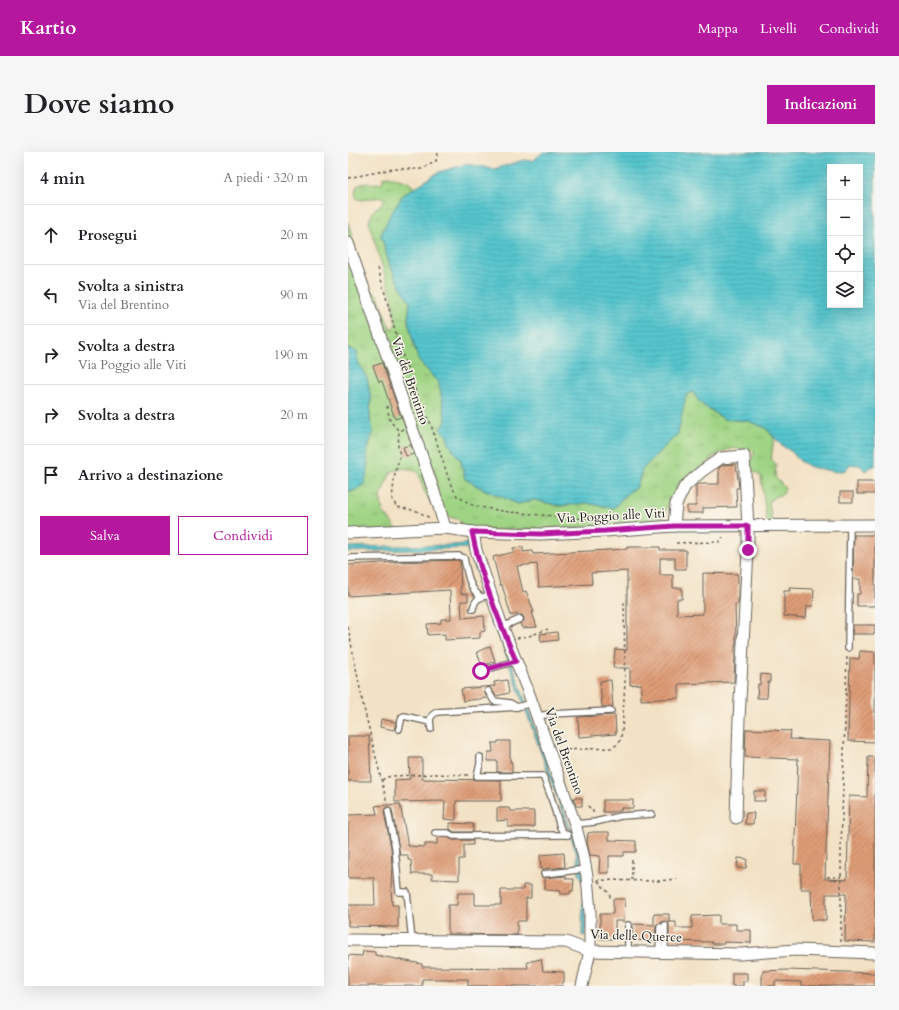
<!DOCTYPE html>
<html lang="it">
<meta charset="utf-8">
<style>
:root{--surface:#fff;--page:#f6f6f6;--text:#202124;--muted:#757577;--line:#e0e0e0;--accent:#b5179e}
body{margin:0;font-family:Cardo,serif;background:var(--page);color:var(--text)}
.controls{position:absolute;right:12px;top:12px;display:grid;overflow:hidden;border-radius:0px;box-shadow:0 4px 16px #0002}
.controls button{width:36px;height:36px;display:grid;place-items:center;padding:0;border:0;border-bottom:1px solid var(--line);background:var(--surface);color:var(--text);font:20px sans-serif}
.stop{position:absolute;width:12px;height:12px;margin:-9px;border:3px solid #b5179e;border-radius:50%;background:#fff}
.stop.end{background:#b5179e;border-color:#fff;box-shadow:0 1px 4px #0008}
.list{margin:0;padding:0;list-style:none}
h2{display:flex;justify-content:space-between;align-items:center;height:52px;margin:0;padding:0 16px;font-size:17px}
h2 small{font-size:13px;font-weight:400;color:var(--muted)}
.list li{display:grid;grid-template-columns:26px 1fr auto;gap:12px;align-items:center;box-sizing:border-box;height:60px;padding:0 16px;border-top:1px solid var(--line)}
.list b{display:block;font-size:15px;white-space:nowrap}
.list p{margin:0;font-size:13px;white-space:nowrap;color:var(--muted)}
.list em{font-size:13px;font-style:normal;color:var(--muted)}
.actions{display:flex;gap:8px;padding:12px 16px}
.actions a{flex:1;padding:9px 0;border:1px solid var(--accent);border-radius:0px;text-align:center;font-size:14px;color:var(--accent)}
.actions .main{background:var(--accent);color:#fff}
.icon{flex:none;width:22px;height:22px;fill:none;stroke:currentColor;stroke-width:2;stroke-linecap:round;stroke-linejoin:round}
.map{position:relative;flex:none;width:527px;height:834px;overflow:hidden;border-radius:0px}
header{display:flex;align-items:center;gap:24px;box-sizing:border-box;height:56px;padding:0 20px;background:var(--accent);color:#fff}
header strong{font-size:19px}
nav{display:flex;gap:22px;margin-inline-start:auto;font-size:14px}
.intro{display:flex;align-items:center;justify-content:space-between;box-sizing:border-box;height:96px;padding:0 24px}
h1{margin:0;font-size:28px}
.button{padding:10px 18px;border-radius:0px;background:var(--accent);color:#fff;font-size:14px;font-weight:700}
main{display:flex;gap:24px;padding:0 24px}
aside{flex:1;background:var(--surface);border-radius:0px;box-shadow:0 4px 16px #0002}
.map>svg:first-child{display:block}
</style>
<header>
<strong>Kartio</strong>
<nav><a>Mappa</a><a>Livelli</a><a>Condividi</a></nav>
</header>
<div class="intro"><h1>Dove siamo</h1><a class="button">Indicazioni</a></div>
<main>
<aside>
<h2>4 min<small>A piedi · 320 m</small></h2>
<ul class="list">
<li><svg class="icon" aria-label="ahead" viewBox="0 0 24 24"><path d="M12 20V5M6 11l6-6 6 6"/></svg><div><b>Prosegui</b></div><em>20 m</em></li>
<li><svg class="icon" aria-label="left" viewBox="0 0 24 24"><path d="M17 20v-9H6M10 6l-5 5 5 5"/></svg><div><b>Svolta a sinistra</b><p>Via del Brentino</p></div><em>90 m</em></li>
<li><svg class="icon" aria-label="right" viewBox="0 0 24 24"><path d="M7 20v-9h11M14 6l5 5-5 5"/></svg><div><b>Svolta a destra</b><p>Via Poggio alle Viti</p></div><em>190 m</em></li>
<li><svg class="icon" aria-label="right" viewBox="0 0 24 24"><path d="M7 20v-9h11M14 6l5 5-5 5"/></svg><div><b>Svolta a destra</b></div><em>20 m</em></li>
<li><svg class="icon" aria-label="arrive" viewBox="0 0 24 24"><path d="M6 21V4h12l-3 4 3 4H6"/></svg><div><b>Arrivo a destinazione</b></div></li>
</ul>
<div class="actions"><a class="main">Salva</a><a>Condividi</a></div>
</aside>
<div class="map">
<svg width="527" height="834" viewBox="0 0 527 834">
<defs>
<pattern id="grass-tufts" width="24" height="20" patternUnits="userSpaceOnUse"><rect width="24" height="20" fill="#a0d485"/><path d="M3 7l-1-3M5 7V3M7 7l1-3M15 17l-1-3M17 17v-4M19 17l1-3" fill="none" stroke="#89b572"/></pattern>
<pattern id="water-rules" width="6" height="5" patternUnits="userSpaceOnUse"><rect width="6" height="5" fill="#57c5cd"/><path d="M0 2.5h6" fill="none" stroke="#4ba9af"/></pattern>
<pattern id="building-hatch" width="6" height="6" patternUnits="userSpaceOnUse"><rect width="6" height="6" fill="#de9c76"/><path d="M-1 1l2-2M0 6l6-6M5 7l2-2" fill="none" stroke="#b37e60"/></pattern>
</defs>
<rect width="100%" height="100%" fill="#fbf7ec"/>
<filter id="ink" filterUnits="userSpaceOnUse"><feTurbulence type="fractalNoise" baseFrequency=".025" numOctaves="2"/><feDisplacementMap in="SourceGraphic" scale="8" xChannelSelector="R" yChannelSelector="G"/><feConvolveMatrix kernelMatrix="1 2 1 2 8 2 1 2 1" color-interpolation-filters="sRGB"/></filter>
<filter id="wash" filterUnits="userSpaceOnUse"><feTurbulence type="fractalNoise" baseFrequency=".012" numOctaves="4" result="noise"/><feDisplacementMap in="SourceGraphic" scale="16" xChannelSelector="R" yChannelSelector="G"/><feGaussianBlur stdDeviation="0.9" result="paint"/><feColorMatrix in="noise" values="0 0 0 0 0 0 0 0 0 0 0 0 0 0 0 0 0 1.4 0 .05"/><feComposite in="paint" operator="in"/></filter>
<g filter="url(#wash)">
<rect width="100%" height="100%" fill="#f2e1c4"/>
<path fill="url(#grass-tufts)" stroke="#5e7850" d="M 40,24 L 60,30 L 67,36 L 55,43 L 41,65 L 33,83 L 40,108 L 48,127 L 62,150 L 60,169 L 70,208 L 91,231 L 98,270 L 92,277 L 99,284 L 101,292 L 113,309 L 117,327 L 131,335 L 170,352 L 186,348 L 213,354 L 238,351 L 266,356 L 278,342 L 289,335 L 294,318 L 305,306 L 338,243 L 345,240 L 356,254 L 376,267 L 401,269 L 418,276 L 426,286 L 423,307 L 428,312 L 427,325 L 437,336 L 435,342 L 428,344 L 421,349 L 424,374 L 419,374 L 413,324 L 404,318 L 402,312 L 407,299 L 384,296 L 364,305 L 363,308 L 341,325 L 331,330 C 330,338 329,343 321,346 L 320,353 L 315,365 L 317,375 L 112,378 L 112,368 L 102,365 L 91,354 L 85,353 L 76,339 L 70,320 L 65,318 L 56,316 L 43,320 L 32,344 L 35,360 L 50,378 L 0,381 L 0,339 L 6,339 L 20,319 L 19,301 L 25,280 L 22,267 L 23,247 L 19,226 L 10,210 L 8,200 L 0,196 L 0,70 L 7,97 L 19,132 L 24,139 L 30,143 L 38,167 L 44,178 L 48,171 L 44,146 L 21,71 C 22,66 24,60 28,56 C 33,53 34,52 37,47 L 33,45 L 13,48 L 9,47 L 7,42 L 9,34 C 21,28 23,34 35,30 L 35,25 Z"/>
<g fill="url(#water-rules)" stroke="#3a7074" fill-rule="evenodd">
<path d="M 195,0 L 527,0 L 527,314 L 525,314 L 517,319 L 512,313 L 502,312 L 498,318 L 488,320 L 463,315 L 452,309 L 443,299 L 434,294 L 418,276 L 400,269 L 376,267 L 351,250 L 345,240 L 338,243 L 330,282 L 305,306 L 294,318 L 289,335 L 278,342 L 266,356 L 238,351 L 213,354 L 186,348 L 170,352 L 131,335 L 117,327 L 113,309 L 101,292 L 99,284 L 92,277 L 98,270 L 91,231 L 70,208 L 60,169 L 62,150 L 48,127 L 40,108 L 33,83 L 41,65 L 55,43 L 91,20 L 119,12 L 146,17 L 176,8 L 185,9 ZM 482,15 L 512,15 L 512,153 L 482,153 Z"/>
<polygon points="0,196 9,200 10,210 19,226 23,247 22,267 25,280 19,301 20,319 16,332 6,339 0,339"/>
<polygon points="122,390 161,503 231,701 237,730 238,783 234,784 235,730 231,721 228,699 121,399 118,396 0,400 0,395 104,393 117,392"/>
</g>
<g id="blocks">
<g fill="url(#building-hatch)">
<polygon points="34,211 53,265 47,267 34,229 31,230 25,214"/>
<polygon points="63,293 66,302 58,304 55,295"/>
<polygon points="388,312 391,336 388,336 389,355 355,356 355,361 339,361 339,354 348,354 348,334 350,332 371,332 371,316 375,313"/>
<rect x="509" y="330" width="18" height="12"/>
<rect x="492" y="340" width="13" height="10"/>
<polygon points="506,383 527,383 527,454 509,454 509,442 512,442 512,427 505,427"/>
<polygon points="175,395 175,400 184,399 185,402 279,397 279,395 312,395 312,398 338,398 338,417 327,417 327,406 312,406 312,423 325,423 325,436 334,436 334,447 329,447 329,463 355,462 355,421 390,422 390,452 387,452 388,490 388,494 387,494 386,530 331,532 331,546 293,548 293,532 282,533 282,516 265,516 267,497 279,498 279,419 243,421 244,432 191,435 189,412 169,414 175,440 178,439 186,460 184,460 189,475 174,476 172,471 176,469 176,466 174,463 170,463 169,462 163,464 154,433 152,433 145,405 166,400 165,396"/>
<polygon points="110,408 112,409 113,442 120,442 120,449 113,449 114,466 136,464 137,479 132,480 132,486 97,488 97,482 80,483 79,472 93,471 93,467 103,467 102,438 0,444 0,413 49,410"/>
<polygon points="441,436 466,437 465,454 459,454 458,466 436,464 436,439 442,439"/>
<polygon points="505,473 527,473 527,482 504,482"/>
<polygon points="209,480 210,488 193,490 192,482"/>
<polygon points="142,494 147,509 134,514 129,500"/>
<polygon points="512,499 527,500 527,590 500,589 502,506 511,507"/>
<polygon points="413,522 422,523 422,530 420,530 419,546 409,546 410,532 412,533"/>
<polygon points="159,528 161,541 148,544 143,537 140,535 136,539 139,546 115,549 113,537 147,534 146,530"/>
<polygon points="263,528 265,555 254,555 252,529"/>
<polygon points="267,563 268,582 231,585 230,565"/>
<polygon points="33,567 48,570 46,578 32,575"/>
<polygon points="398,577 443,579 442,587 482,589 477,727 499,728 501,644 519,645 520,605 527,605 527,790 497,789 498,742 478,742 478,768 464,768 463,737 453,737 453,712 446,712 450,607 397,605"/>
<polygon points="0,584 21,584 23,629 0,629"/>
<polygon points="150,589 162,589 162,610 164,610 164,620 149,620 149,609 140,609 140,600 145,600 144,591 150,591"/>
<polygon points="61,606 74,606 74,627 153,628 153,649 108,649 108,668 96,667 97,649 47,650 47,628 62,627"/>
<rect x="406" y="639" width="11" height="10"/>
<polygon points="225,646 234,646 234,654 228,654"/>
<polygon points="255,648 285,648 285,656 273,656 273,659 268,659 268,660 255,660"/>
<polygon points="52,652 60,694 77,695 77,692 89,692 89,685 99,685 105,688 125,688 125,693 116,693 116,707 111,707 111,728 84,727 84,722 64,722 63,708 60,708 60,703 52,703 44,658 42,655 39,655 36,659 43,696 44,714 43,734 44,753 50,753 50,775 0,774 0,753 27,753 26,726 0,726 0,663 29,662 27,654"/>
<polygon points="149,656 161,656 162,659 186,659 186,675 160,675 160,668 149,669"/>
<polygon points="398,661 406,661 405,672 397,672"/>
<polygon points="102,671 125,672 125,680 106,680 102,677"/>
<polygon points="245,680 261,680 261,688 288,689 288,700 276,700 276,704 261,704 261,721 251,721 252,704 242,703 239,691 240,681"/>
<polygon points="216,701 217,715 193,717 192,703"/>
<polygon points="390,706 399,707 398,716 389,716"/>
<polygon points="218,724 218,727 226,727 225,739 222,739 222,742 212,742 213,739 197,738 197,726"/>
<polygon points="175,733 183,733 183,746 178,746 178,769 169,769 169,783 100,782 100,753 109,753 110,741 127,741 127,753 153,753 153,738 175,738"/>
<polygon points="265,747 277,747 276,769 267,769 267,787 252,787 252,762 265,762"/>
<polygon points="306,762 321,762 321,770 328,770 328,776 344,776 344,764 371,763 371,772 388,772 388,778 403,778 403,791 376,790 376,792 364,792 364,790 321,789 321,773 317,769 308,773 307,789 284,788 284,772 306,773"/>
<polygon points="15,799 27,800 27,803 74,812 74,815 180,816 179,810 193,807 195,819 216,820 216,830 215,830 214,834 120,834 120,827 74,827 74,834 0,834 0,803 14,804"/>
<polygon points="440,818 527,821 527,834 453,834 453,830 427,829 427,834 414,834 414,822 415,822 415,819"/>
<polygon points="384,821 399,821 399,829 395,829 395,834 384,834"/>
</g>
</g>
</g>
<g filter="url(#ink)">
<use href="#blocks" fill-opacity="0" stroke="#676157" stroke-width="1"/>
<g fill="none" stroke-linecap="round" stroke-linejoin="round">
<g stroke="#676157" stroke-width="8">
<g id="lane">
<path d="M 0,406 L 111,404 L 116,406 C 119,420 121,437 133,445"/>
<path d="M 125,457 C 127,446 132,445 143,443"/>
<polyline points="154,475 172,467"/>
<polyline points="500,496 502,373"/>
<polyline points="133,519 168,509"/>
<polyline points="140,539 146,549 162,551 169,555"/>
<polyline points="189,564 203,562 263,559"/>
<polyline points="51,577 54,565 56,564 82,570"/>
<path d="M 83,577 C 82,568 80,565 89,560 L 169,555 L 184,551"/>
<polyline points="132,605 132,612 129,624 195,624 202,642 212,675 215,680 219,683"/>
<polyline points="40,659 47,695 51,740 59,740 64,789"/>
<polyline points="227,672 247,670 273,664 304,662"/>
<polyline points="87,681 100,681 105,684 220,683"/>
<polyline points="196,722 238,717"/>
<polyline points="280,799 280,773"/>
<polyline points="311,800 312,775"/>
<polyline points="317,800 317,773"/>
</g>
</g>
<g stroke="#676157" stroke-width="13">
<g id="street">
<polyline points="0,91 90,351 97,376"/>
<polyline points="326,374 328,352 337,334 354,319 373,306 396,304 400,374 400,398 391,567 388,666"/>
<polyline points="125,380 128,398 153,471 180,539 227,672 235,702 239,724 242,761 242,799 234,834"/>
<polyline points="0,381 97,376 125,380 193,382 257,379 326,374 527,373"/>
<polyline points="0,788 218,790 242,799 392,802 448,798 527,801"/>
</g>
</g>
<g stroke="#676157" stroke-width="1.5" stroke-dasharray="3 3" stroke-linecap="butt">
<polyline points="0,26 45,17 74,17 88,9 90,0"/>
<path d="M 30,116 C 37,142 44,168 51,193 C 57,213 74,245 72,266"/>
<polyline points="39,254 42,269 51,279"/>
<polyline points="73,261 81,267 102,331 109,344 126,354 161,360 250,368"/>
<polyline points="55,277 51,279 50,294 52,304 47,321 44,347 49,355 69,359 82,366"/>
<polyline points="328,391 371,390 375,385"/>
<polyline points="0,475 15,552 39,651"/>
<polyline points="169,486 181,484 200,477"/>
<polyline points="213,598 264,596 271,591 274,581 277,530 276,450"/>
<polyline points="34,628 39,625 45,624 89,622 121,623"/>
<polyline points="240,654 245,659 245,662"/>
<polyline points="284,708 284,728"/>
<polyline points="479,725 493,725"/>
<polyline points="249,728 310,729 329,727"/>
<polyline points="250,729 261,741 263,748"/>
<polyline points="493,790 493,697 499,504"/>
</g>
<use href="#lane" stroke="#fff" stroke-width="5.5"/>
<use href="#street" stroke="#fff" stroke-width="11"/>
</g>
</g>
<g fill="none" stroke-linecap="round" stroke-linejoin="round" filter="url(#ink)">
<path stroke="#b5179e" stroke-width="5" d="M 133,519 L 168,509 C 151,468 132,423 124,380 L 193,382 L 257,379 L 326,374 L 400,374 L 400,398"/>
</g>
<g text-anchor="middle" dominant-baseline="central" stroke-width="3" stroke-linejoin="round" paint-order="stroke">
<g font-size="13" fill="#1c1c1c" stroke="#fbf7ec">
<text transform="translate(62 229) rotate(71)">Via del Brentino</text>
<text transform="translate(263 364) rotate(-3)">Via Poggio alle Viti</text>
<text transform="translate(216 599) rotate(70)">Via del Brentino</text>
<text transform="translate(288 784) rotate(2)">Via delle Querce</text>
</g>
</g>
</svg>
<div class="controls">
<button>+</button>
<button>−</button>
<button><svg class="icon" aria-label="locate" viewBox="0 0 24 24"><circle cx="12" cy="12" r="6"/><path d="M12 2v4M12 18v4M2 12h4M18 12h4"/></svg></button>
<button><svg class="icon" aria-label="layers" viewBox="0 0 24 24"><path d="M12 4l9 5-9 5-9-5zM3 14l9 5 9-5"/></svg></button>
</div>
<div class="stop" style="left:133px;top:519px"></div>
<div class="stop end" style="left:400px;top:398px"></div>
</div>
</main>
